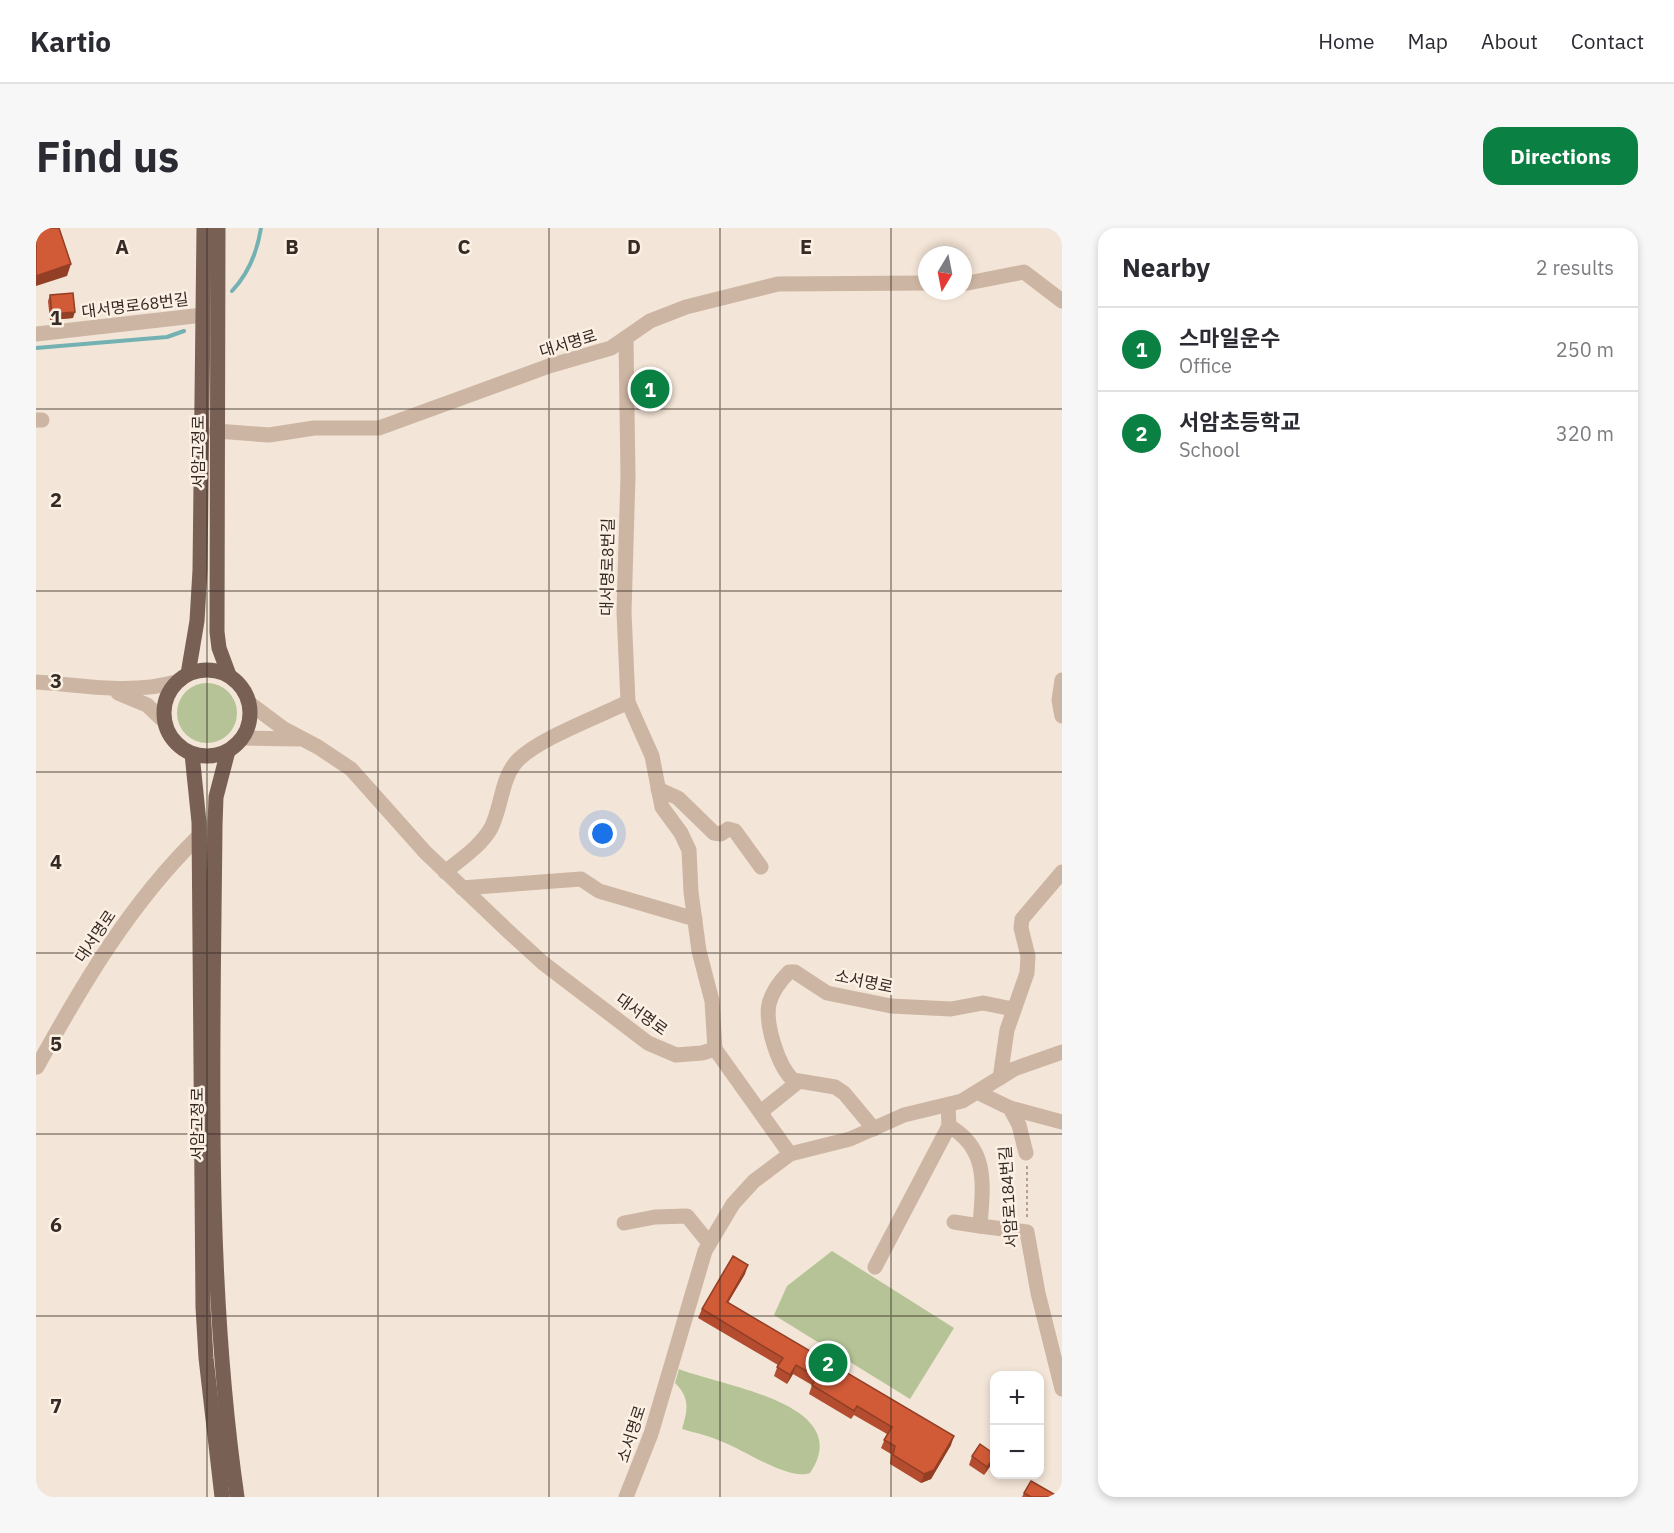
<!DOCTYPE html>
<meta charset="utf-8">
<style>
:root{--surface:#fff;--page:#f7f7f7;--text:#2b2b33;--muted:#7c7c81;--line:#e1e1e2;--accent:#0b8043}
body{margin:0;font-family:"IBM Plex Sans","Noto Sans KR",sans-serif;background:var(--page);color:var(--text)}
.controls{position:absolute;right:18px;bottom:18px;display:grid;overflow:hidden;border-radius:12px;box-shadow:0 3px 9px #0003}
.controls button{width:54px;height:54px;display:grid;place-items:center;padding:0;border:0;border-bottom:2px solid var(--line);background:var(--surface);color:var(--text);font:30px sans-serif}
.compass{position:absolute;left:882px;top:18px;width:54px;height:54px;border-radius:50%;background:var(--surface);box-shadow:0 3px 9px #0003;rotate:190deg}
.you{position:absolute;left:567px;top:606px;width:21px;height:21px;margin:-15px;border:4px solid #fff;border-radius:50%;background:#1a73e8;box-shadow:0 0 0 9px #1a73e833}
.badge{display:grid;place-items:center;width:39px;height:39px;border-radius:50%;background:var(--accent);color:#fff;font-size:20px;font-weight:700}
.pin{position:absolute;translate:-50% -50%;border:3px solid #fff;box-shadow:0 2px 6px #0006}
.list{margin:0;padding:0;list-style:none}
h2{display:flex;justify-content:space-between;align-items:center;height:78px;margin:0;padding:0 24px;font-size:26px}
h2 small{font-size:20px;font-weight:400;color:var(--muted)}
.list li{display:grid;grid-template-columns:39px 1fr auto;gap:18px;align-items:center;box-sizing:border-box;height:84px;padding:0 24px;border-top:2px solid var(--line)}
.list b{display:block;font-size:22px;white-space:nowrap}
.list p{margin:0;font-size:20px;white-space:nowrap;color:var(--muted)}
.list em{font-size:20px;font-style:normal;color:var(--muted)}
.map{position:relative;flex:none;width:1026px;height:1269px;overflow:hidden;border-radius:18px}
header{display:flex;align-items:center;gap:36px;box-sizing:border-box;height:84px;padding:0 30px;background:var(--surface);border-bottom:2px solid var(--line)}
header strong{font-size:28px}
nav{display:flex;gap:33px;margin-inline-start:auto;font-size:21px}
.intro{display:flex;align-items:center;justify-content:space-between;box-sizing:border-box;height:144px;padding:0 36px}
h1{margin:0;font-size:42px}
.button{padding:15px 27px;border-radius:18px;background:var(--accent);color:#fff;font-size:21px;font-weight:700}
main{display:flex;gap:36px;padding:0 36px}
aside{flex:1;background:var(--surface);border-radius:18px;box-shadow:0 3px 9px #0003}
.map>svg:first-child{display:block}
</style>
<header>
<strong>Kartio</strong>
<nav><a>Home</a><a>Map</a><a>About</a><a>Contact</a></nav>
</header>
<div class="intro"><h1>Find us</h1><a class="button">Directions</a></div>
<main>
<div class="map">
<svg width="1026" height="1269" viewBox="0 0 1026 1269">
<rect width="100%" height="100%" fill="#f3e5d7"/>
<g fill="#b5c396">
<circle cx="171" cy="485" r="30"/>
<polygon points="796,1023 918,1100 874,1171 738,1087 751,1058"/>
<path d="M 643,1141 C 684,1158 821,1175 774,1245 C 753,1253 708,1222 687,1214 C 674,1208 660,1205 646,1201 C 652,1181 654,1170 639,1155 Z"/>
</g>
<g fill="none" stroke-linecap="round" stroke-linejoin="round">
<g stroke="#73b1b3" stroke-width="4">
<path d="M 196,63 C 213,45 221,25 225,0"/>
<polyline points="0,120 131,109 148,103"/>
</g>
<polyline stroke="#b89e8c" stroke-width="2" stroke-dasharray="3 3" stroke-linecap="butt" points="991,938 991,992"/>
<g stroke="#ccb5a2" stroke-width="15">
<polyline points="927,56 988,44 1026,73"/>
<polyline points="0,106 167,87"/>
<polyline points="590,112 592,248 588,384 592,474 616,528 626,579 645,605 653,622 655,664 663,723 676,773 679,821"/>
<polyline points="0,192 6,192"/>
<polyline points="180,203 233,207 278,200 343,200 513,138 575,120 614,93 650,79 742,56 891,55"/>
<polyline points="1026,452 1023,472 1026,488"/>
<path d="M 0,454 C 47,457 94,467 140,454"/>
<polyline points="82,465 111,477 129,494"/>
<polyline points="213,475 248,501 282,519 315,541 389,624 473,704 507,735 612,815 640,827 666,825 679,821 754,926"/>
<polyline points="208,510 262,511"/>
<polyline points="622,561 642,570 678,605 685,606 692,601 699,603 725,639"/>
<path d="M 409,644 C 425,631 445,618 455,600 C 466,579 465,549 482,532 C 504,510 562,489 592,474"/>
<polyline points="426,660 545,651 563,663 659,691"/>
<path d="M 1,839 C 46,757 95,674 163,608"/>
<polyline points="964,850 971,802 991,745 992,728 985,700 986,691 1026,644"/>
<polyline points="943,865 974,880 983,897 990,925"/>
<polyline points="974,880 1026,894"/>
<polyline points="726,883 762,854"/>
<path d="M 913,898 C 953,921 947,957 944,998 L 918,994"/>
<path d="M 838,901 L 808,865 L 799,859 L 757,852 C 742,838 729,796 733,776 C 736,764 744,753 753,744 L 759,744 L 791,765 L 855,778 L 915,781 L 947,775 L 977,781"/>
<polyline points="588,995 619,989 651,988 673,1015"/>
<polyline points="944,998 991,1004 1002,1065 1026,1161"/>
<polyline points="839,1039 913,898 912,877"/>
<polyline points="590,1269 615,1206 669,1023 697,976 718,953 754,926 814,911 868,887 926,873 978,841 1026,824"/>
</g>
<g stroke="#796055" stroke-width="15">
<polyline points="182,0 181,404 183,420 193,447"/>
<circle cx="171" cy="485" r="43"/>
<polyline points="152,446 161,393 164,342 168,0"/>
<path d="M 192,523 L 180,569 L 179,597 C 177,821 169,1047 201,1269"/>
<polyline points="156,526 163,594 167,1079 170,1130 186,1269"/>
</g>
</g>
<g fill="#b44d2f">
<polygon points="14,67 37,90 14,92 12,73"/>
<polygon points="709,1046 692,1075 915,1217 895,1251 885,1255 854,1236 855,1226 845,1220 851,1206 818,1187 815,1191 773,1166 776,1157 757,1146 751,1156 738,1148 742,1137 662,1090 666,1081"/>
<polygon points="957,1225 955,1237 948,1247 933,1237 936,1228"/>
<polygon points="988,1265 1023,1269 986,1269"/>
</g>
<g fill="#923f26">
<polygon points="35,36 31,48 0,58 0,48"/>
<polygon points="39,84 37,90 14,92 16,86"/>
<polygon points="712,1037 709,1046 687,1082 691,1074"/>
<polygon points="760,1137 757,1146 751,1156 754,1147"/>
<polygon points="918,1208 915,1217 895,1251 885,1255 888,1246"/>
<polygon points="958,1229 955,1237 948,1247 951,1239"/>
</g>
<g fill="#d15a37" stroke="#923f26" stroke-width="1.5">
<polygon points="0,0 23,0 35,36 0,48"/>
<polygon points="37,65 39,84 16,86 14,67"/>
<polygon points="697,1028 712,1037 691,1074 918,1208 898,1242 888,1246 857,1227 859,1218 848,1212 856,1199 821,1178 818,1183 776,1157 781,1149 760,1137 754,1147 741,1139 747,1130 666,1081"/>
<polygon points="944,1216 957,1225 955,1227 958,1229 951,1239 936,1228"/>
<polygon points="995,1253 1023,1269 995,1269 988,1265"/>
</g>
<path fill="none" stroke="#362a25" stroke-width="1.5" stroke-opacity="0.55" d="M 171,0 L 171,1269M 342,0 L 342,1269M 513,0 L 513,1269M 684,0 L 684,1269M 855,0 L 855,1269M 0,181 L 1026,181M 0,363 L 1026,363M 0,544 L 1026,544M 0,725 L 1026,725M 0,906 L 1026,906M 0,1088 L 1026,1088"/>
<g text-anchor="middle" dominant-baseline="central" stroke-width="5" stroke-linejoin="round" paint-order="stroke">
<g font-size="16" fill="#362a25" stroke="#fbf0e3">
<text transform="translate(99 77) rotate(-7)">대서명로68번길</text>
<text transform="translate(532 115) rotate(-17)">대서명로</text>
<text transform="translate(162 224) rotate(-90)">서암고정로</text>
<text transform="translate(571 339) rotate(-89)">대서명로8번길</text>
<text transform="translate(59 708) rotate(-56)">대서명로</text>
<text transform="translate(828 753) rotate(12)">소서명로</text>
<text transform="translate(606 786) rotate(36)">대서명로</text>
<text transform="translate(161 896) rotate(-90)">서암고정로</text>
<text transform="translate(972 969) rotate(-94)">서암로184번길</text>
<text transform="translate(595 1206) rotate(-72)">소서명로</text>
</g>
</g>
<g font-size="20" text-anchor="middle" font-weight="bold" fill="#362a25" stroke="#fbf0e3" stroke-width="5" stroke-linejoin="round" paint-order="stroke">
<text x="86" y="26">A</text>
<text x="256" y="26">B</text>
<text x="428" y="26">C</text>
<text x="598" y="26">D</text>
<text x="770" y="26">E</text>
<text x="20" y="97">1</text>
<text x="20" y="279">2</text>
<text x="20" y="460">3</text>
<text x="20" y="641">4</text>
<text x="20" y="823">5</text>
<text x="20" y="1004">6</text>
<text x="20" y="1185">7</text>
</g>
</svg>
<div class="controls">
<button>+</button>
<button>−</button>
</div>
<svg class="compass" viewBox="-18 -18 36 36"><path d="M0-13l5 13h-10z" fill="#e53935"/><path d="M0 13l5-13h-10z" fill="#7c7c81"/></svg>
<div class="you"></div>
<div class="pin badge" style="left:614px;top:161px">1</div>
<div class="pin badge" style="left:792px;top:1135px">2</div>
</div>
<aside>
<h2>Nearby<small>2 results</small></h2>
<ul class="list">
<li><span class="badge">1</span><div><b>스마일운수</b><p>Office</p></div><em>250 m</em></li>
<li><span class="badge">2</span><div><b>서암초등학교</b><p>School</p></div><em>320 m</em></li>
</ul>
</aside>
</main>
